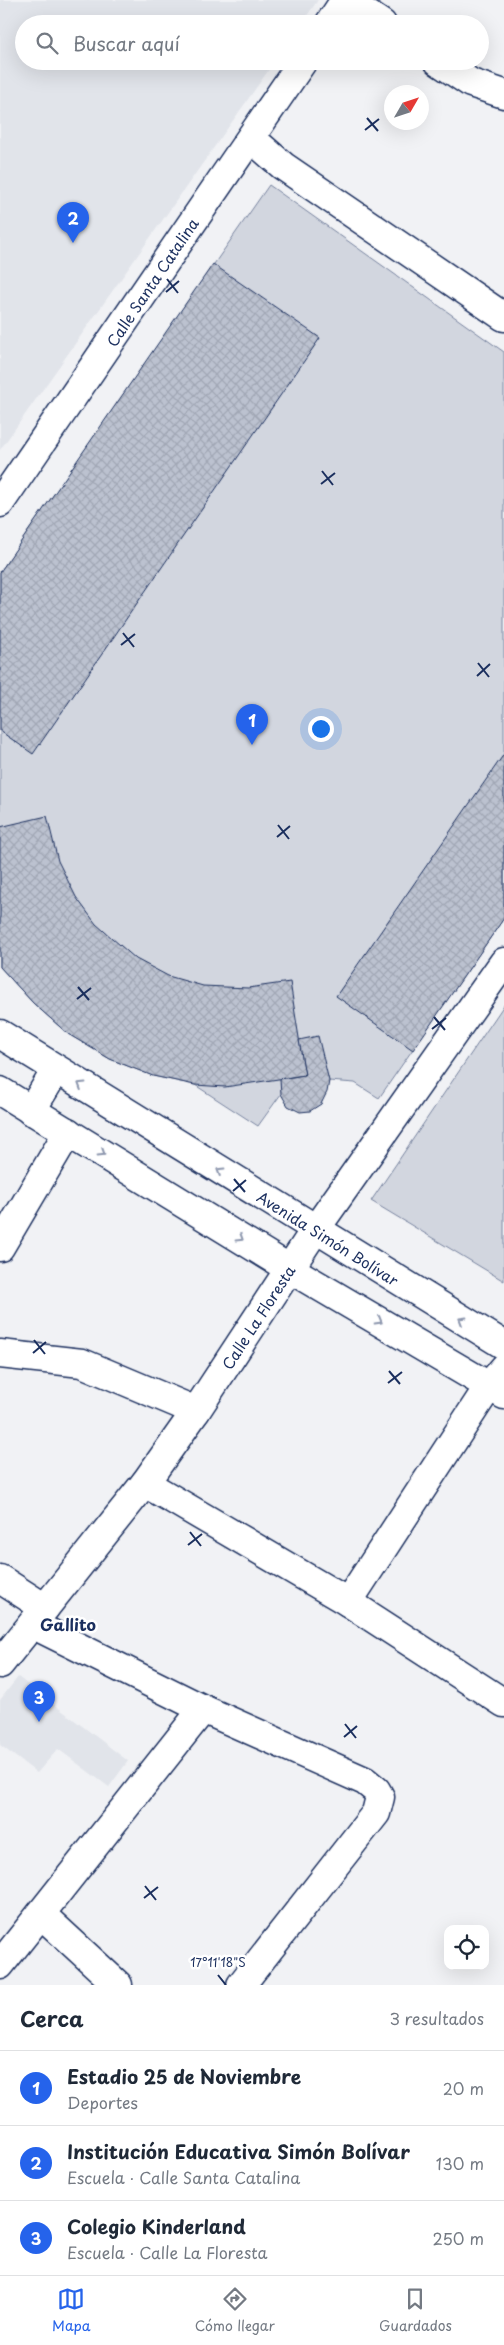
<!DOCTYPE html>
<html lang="es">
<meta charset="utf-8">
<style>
:root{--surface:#fff;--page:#f6f6f7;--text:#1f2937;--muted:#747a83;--line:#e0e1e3;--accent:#2563eb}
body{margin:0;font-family:"Playpen Sans",sans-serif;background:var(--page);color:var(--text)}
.controls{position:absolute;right:15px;bottom:15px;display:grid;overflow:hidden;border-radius:10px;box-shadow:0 5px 20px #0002}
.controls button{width:45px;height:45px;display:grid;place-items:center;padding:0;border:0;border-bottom:1px solid var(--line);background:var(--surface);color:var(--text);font:25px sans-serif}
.compass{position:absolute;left:384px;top:85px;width:45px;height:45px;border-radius:50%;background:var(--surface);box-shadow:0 5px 20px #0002;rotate:51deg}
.you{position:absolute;left:320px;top:728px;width:18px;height:18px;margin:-12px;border:4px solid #fff;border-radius:50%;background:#1a73e8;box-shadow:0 0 0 8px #1a73e833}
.badge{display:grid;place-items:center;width:32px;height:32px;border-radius:50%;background:var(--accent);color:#fff;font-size:16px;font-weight:700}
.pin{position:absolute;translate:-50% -41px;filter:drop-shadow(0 1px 2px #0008)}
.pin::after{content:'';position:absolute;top:26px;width:18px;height:15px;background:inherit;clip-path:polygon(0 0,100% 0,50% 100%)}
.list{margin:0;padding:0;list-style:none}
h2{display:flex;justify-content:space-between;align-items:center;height:65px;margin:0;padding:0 20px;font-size:21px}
h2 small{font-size:16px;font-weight:400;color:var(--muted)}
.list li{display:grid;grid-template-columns:32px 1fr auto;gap:15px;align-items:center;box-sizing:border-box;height:75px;padding:0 20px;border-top:1px solid var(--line)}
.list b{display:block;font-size:19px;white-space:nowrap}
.list p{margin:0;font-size:16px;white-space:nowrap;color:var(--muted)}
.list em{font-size:16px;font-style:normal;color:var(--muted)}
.icon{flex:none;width:28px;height:28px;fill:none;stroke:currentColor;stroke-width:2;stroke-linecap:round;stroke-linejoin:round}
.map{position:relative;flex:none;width:504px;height:1985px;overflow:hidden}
.search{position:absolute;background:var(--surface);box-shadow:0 5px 20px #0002;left:15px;right:15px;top:15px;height:55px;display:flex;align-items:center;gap:12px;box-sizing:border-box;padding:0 18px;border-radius:28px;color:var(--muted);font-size:19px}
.sheet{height:290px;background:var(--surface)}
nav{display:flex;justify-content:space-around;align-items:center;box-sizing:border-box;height:70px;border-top:1px solid var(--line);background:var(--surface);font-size:14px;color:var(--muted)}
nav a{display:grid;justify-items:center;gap:2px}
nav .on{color:var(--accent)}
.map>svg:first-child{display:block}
</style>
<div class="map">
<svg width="504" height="1985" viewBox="0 0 504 1985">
<defs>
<pattern id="building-cross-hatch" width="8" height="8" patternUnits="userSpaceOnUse" patternTransform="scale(1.25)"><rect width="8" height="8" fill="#bcc2d0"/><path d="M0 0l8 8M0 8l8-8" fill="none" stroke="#a1a7b5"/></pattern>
</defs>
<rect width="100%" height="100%" fill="#f1f2f5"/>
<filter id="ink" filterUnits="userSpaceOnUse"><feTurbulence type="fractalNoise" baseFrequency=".02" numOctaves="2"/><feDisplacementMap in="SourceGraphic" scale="10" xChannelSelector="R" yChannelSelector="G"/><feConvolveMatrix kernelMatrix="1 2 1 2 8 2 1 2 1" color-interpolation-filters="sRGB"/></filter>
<g filter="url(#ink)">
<g fill="#e1e4ea">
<polygon points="0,0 318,0 301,24 24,24 24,61 275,61 0,450"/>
<polygon points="18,1677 128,1761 109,1787 58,1749 37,1773 0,1745 0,1700"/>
</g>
<g fill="#d2d6df" stroke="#76829e">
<polygon points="269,185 504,352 504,918 379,1098 355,1083 329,1081 321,1104 281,1094 258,1126 195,1085 153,1076 110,1059 68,1034 33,1003 0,967 0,572"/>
<polygon points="504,1005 504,1281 371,1201"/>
</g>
<g fill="url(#building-cross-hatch)" stroke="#1b2f5e">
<polygon points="213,264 320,338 33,754 0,731 0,572"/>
<polygon points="504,754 504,918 413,1050 336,996"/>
<polygon points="47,816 58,861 76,897 96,924 136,959 168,976 203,986 248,988 290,982 305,1075 225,1087 195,1085 153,1076 110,1059 68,1034 33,1003 0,967 0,827"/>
<polygon points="318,1036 329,1081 327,1092 321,1104 310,1111 300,1112 288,1106 281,1094 280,1079 305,1075 299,1040"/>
</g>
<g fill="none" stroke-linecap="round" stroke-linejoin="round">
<g stroke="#1b2f5e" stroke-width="31">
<g id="minor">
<polyline points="346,0 382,24"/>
<polyline points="329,24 345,0"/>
<polyline points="438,61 471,83 504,94"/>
<polyline points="251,138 283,166 504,317"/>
<polyline points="0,503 303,61"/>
<polyline points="0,1247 68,1132"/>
<polyline points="0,1354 82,1363 196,1411"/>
<polyline points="145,1483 348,1602 504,1703"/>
<polyline points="0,1579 45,1608"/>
<polyline points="348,1602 489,1386 504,1368"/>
<polyline points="32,1624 203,1709 365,1781 376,1790 380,1797 376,1813 241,1985"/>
<polyline points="0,1664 145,1483 196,1411 315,1230 504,962"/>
<polyline points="41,1914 118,1985"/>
<polyline points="0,1965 203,1709"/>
</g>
</g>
<g stroke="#1b2f5e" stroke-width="31">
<g id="major">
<polyline points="0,1034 504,1345"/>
<polyline points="0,1091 290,1269 504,1395"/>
<polyline points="31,1111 56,1070"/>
</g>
</g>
<use href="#minor" stroke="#fff" stroke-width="28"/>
<use href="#major" stroke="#fff" stroke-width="28"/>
</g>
<defs><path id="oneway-chevron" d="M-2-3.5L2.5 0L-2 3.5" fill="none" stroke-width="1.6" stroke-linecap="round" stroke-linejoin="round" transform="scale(1.25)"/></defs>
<g stroke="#8d97ae">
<use href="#oneway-chevron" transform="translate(81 1085) rotate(-148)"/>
<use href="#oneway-chevron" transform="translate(102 1153) rotate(32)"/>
<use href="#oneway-chevron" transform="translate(220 1171) rotate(-148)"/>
<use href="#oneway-chevron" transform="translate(240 1238) rotate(32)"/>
<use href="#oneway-chevron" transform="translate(462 1320) rotate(-149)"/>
<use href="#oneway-chevron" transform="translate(379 1321) rotate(30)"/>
</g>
</g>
<path fill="none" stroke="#1b2f5e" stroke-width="2" d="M 367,118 L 378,131M 365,130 L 379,119M 167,279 L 178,293M 166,292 L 179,281M 322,471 L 333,485M 321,484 L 335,473M 123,633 L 134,647M 121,645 L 135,634M 478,663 L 489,677M 477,676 L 490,664M 278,825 L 289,839M 277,837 L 290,826M 78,987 L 89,1000M 77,999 L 91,988M 434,1017 L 445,1030M 432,1029 L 446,1018M 234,1179 L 245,1192M 233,1191 L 246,1180M 34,1340 L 45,1354M 33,1353 L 46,1342M 389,1371 L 400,1384M 388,1383 L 402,1372M 190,1532 L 201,1546M 188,1545 L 202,1534M 345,1724 L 356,1738M 344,1737 L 357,1726M 145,1886 L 156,1900M 144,1898 L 158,1887M 218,1975 L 226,1985"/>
<g text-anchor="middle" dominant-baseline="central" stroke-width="5" stroke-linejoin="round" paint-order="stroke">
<g font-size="15" fill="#1b2f5e" stroke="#fff">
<text transform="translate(152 282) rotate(-56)">Calle Santa Catalina</text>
<text transform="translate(328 1238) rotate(32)">Avenida Simón Bolívar</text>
<text transform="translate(258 1317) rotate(-57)">Calle La Floresta</text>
</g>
<g font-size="16" font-weight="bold" fill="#1b2f5e" stroke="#fff">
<text x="68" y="1624">Gallito</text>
</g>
</g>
<g font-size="12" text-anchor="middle" fill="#1b2f5e" stroke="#fff" stroke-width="5" stroke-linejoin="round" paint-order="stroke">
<text x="218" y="1967">17°11'18"S</text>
</g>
</svg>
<div class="controls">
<button><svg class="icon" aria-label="locate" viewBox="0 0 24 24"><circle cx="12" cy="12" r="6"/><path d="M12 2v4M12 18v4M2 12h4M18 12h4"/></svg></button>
</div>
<svg class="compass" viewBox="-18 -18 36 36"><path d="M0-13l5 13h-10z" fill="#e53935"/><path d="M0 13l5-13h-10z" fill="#747a83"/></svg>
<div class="you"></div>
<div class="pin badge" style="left:252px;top:745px">1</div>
<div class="pin badge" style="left:73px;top:243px">2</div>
<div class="pin badge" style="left:39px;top:1722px">3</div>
<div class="search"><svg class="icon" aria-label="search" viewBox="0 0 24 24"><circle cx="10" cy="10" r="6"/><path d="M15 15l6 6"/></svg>Buscar aquí</div>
</div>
<section class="sheet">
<h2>Cerca<small>3 resultados</small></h2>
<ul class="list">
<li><span class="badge">1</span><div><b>Estadio 25 de Noviembre</b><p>Deportes</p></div><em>20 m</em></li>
<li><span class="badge">2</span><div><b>Institución Educativa Simón Bolívar</b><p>Escuela · Calle Santa Catalina</p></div><em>130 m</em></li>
<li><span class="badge">3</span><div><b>Colegio Kinderland</b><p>Escuela · Calle La Floresta</p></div><em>250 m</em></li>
</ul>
</section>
<nav>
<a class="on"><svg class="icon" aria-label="map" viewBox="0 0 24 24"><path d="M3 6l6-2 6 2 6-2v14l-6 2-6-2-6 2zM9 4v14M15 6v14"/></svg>Mapa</a>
<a><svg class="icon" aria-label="directions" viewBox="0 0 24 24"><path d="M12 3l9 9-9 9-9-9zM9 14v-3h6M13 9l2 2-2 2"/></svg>Cómo llegar</a>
<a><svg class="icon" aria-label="saved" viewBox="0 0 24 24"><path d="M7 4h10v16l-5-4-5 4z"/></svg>Guardados</a>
</nav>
